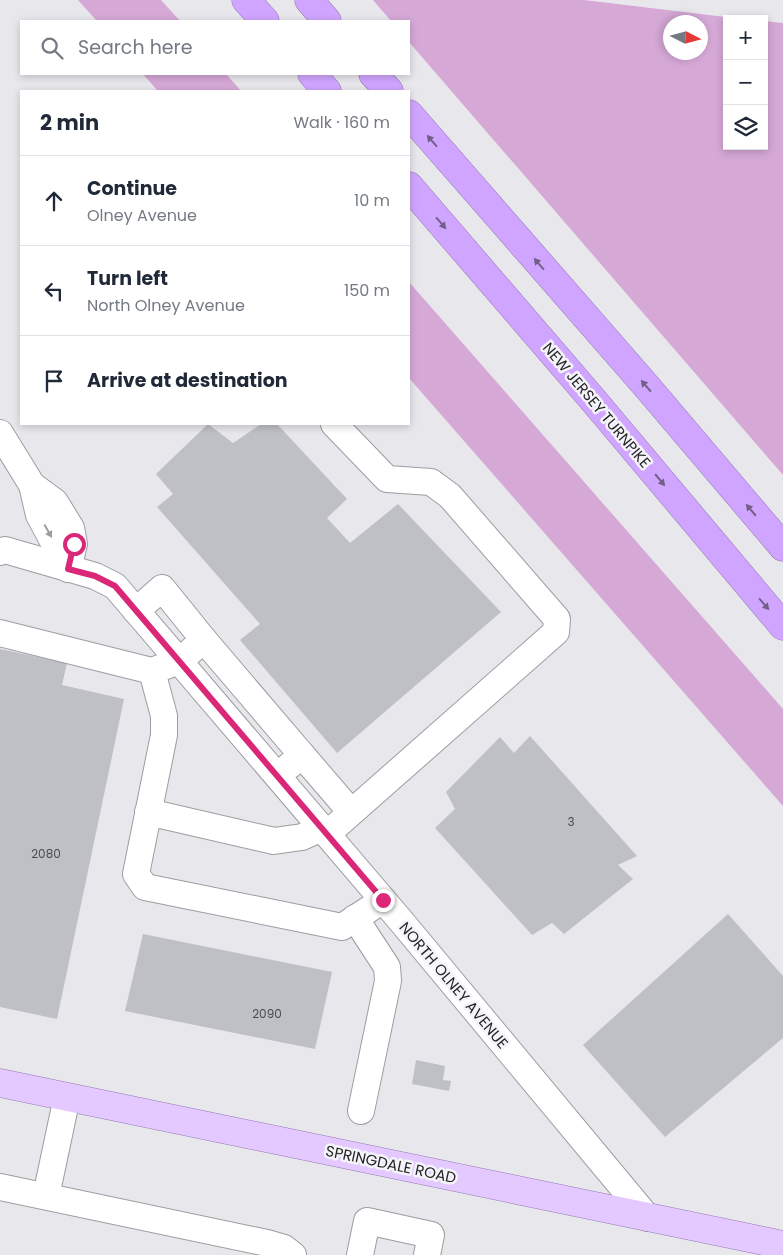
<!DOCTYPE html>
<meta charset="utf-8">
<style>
:root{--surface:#fff;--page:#f6f6f7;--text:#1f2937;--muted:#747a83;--line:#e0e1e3}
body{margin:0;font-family:Poppins,sans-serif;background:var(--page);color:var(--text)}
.controls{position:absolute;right:15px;top:15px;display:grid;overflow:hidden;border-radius:0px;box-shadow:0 2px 8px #0003}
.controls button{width:45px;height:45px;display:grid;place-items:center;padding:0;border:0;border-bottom:1px solid var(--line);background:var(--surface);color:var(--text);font:25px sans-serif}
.compass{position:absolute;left:663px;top:15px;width:45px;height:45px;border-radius:50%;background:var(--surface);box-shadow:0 2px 8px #0003;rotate:96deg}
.stop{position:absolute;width:15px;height:15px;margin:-11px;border:4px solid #db2777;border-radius:50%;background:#fff}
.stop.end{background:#db2777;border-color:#fff;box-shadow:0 1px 5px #0008}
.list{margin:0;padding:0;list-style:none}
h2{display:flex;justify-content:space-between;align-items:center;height:65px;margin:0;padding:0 20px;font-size:21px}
h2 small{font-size:16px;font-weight:400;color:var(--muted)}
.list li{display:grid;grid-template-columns:32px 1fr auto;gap:15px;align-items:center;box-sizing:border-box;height:90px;padding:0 20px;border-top:1px solid var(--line)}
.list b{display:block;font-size:19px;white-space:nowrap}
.list p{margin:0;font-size:16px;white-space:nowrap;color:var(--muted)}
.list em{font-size:16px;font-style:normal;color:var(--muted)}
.icon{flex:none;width:28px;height:28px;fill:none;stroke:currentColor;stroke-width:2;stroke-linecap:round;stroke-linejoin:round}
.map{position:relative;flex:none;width:783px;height:1255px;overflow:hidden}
.search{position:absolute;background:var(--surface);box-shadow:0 2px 8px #0003;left:20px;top:20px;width:390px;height:55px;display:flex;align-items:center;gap:12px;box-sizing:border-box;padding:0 18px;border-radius:0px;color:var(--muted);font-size:19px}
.panel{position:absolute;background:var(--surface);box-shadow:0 2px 8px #0003;left:20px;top:90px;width:390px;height:335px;border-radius:0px}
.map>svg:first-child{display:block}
</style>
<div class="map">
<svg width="783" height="1255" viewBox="0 0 783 1255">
<rect width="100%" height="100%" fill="#e7e7ec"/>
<g fill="#d5a8d6" fill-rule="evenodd">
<polygon points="78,0 161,0 180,21 97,21"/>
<path d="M 373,0 L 584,0 L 742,19 L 727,19 L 727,146 L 764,146 L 764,21 L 783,23 L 783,475 L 409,42 L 409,21 L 391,21 ZM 700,22 L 700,52 L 670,52 L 670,22 Z"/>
<polygon points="143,74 226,74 241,91 158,91"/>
<polygon points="409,282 783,709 783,806 409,378"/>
</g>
<g fill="#bec0c5">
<polygon points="208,424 233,443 261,424 277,424 347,499 327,518 350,543 398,504 501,612 337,753 240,640 260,624 157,507 173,494 156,474"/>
<polygon points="0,649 67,663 62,685 124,699 57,1019 0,1007"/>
<polygon points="530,736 637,856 618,865 633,879 564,934 552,923 532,935 435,828 455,809 446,792 500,737 514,753"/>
<polygon points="728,914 783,976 783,1038 665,1137 583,1045"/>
<polygon points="143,934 332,972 315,1049 125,1011"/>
<polygon points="416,1060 445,1066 443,1080 451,1081 449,1091 412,1084"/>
</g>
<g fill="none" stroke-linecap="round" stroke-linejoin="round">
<g stroke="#9d9da1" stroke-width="28">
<g id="minor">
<polyline points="0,433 32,485 39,515 68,569 74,544 71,528 55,502 32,485"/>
<polyline points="0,552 5,550 95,576 115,586 401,921 648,1218"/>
<polyline points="136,611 162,588 204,640"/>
<polyline points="0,633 152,671 179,661 204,640 302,755"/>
<polyline points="152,671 164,716 164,735 136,874 145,887 342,927 383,900"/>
<polyline points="289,766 302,755 351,812"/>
<polyline points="148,812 274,841 302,837 322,828"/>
<polyline points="327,834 556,632 557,619 450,496 431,482 387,479 334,424"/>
<polyline points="355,918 387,967 388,981 361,1111"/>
<polyline points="0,1187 267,1243 284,1248 293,1255"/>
<polyline points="46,1196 67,1097"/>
<polyline points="360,1255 367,1221 431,1235 427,1255"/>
</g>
</g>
<g stroke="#9478b3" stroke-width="29">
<polyline id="major" points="0,1083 783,1245"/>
</g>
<g stroke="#9478b3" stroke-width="29">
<g id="highway">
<polyline points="246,0 265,21"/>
<polyline points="309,0 327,21"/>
<polyline points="312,74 327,91"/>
<polyline points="373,74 389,91"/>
<polyline points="409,114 648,388 783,547"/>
<polyline points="409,186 594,401 783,626"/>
</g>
</g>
<use href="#minor" stroke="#fff" stroke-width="26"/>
<use href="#major" stroke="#e3c9ff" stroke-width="28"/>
<use href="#highway" stroke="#d0a5ff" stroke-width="28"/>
</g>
<defs><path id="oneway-solid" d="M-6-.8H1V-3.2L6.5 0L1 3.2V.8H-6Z" transform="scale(1.25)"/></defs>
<g fill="#725f88">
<use href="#oneway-solid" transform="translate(432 141) rotate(-131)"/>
<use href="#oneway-solid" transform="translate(441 223) rotate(49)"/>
<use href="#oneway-solid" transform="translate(539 264) rotate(-131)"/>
<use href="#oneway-solid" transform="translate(646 386) rotate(-131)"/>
<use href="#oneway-solid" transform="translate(660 480) rotate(50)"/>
<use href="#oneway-solid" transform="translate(751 510) rotate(-130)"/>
<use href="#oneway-solid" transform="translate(764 604) rotate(49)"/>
</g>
<use fill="#9d9d9e" href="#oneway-solid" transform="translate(48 531) rotate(61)"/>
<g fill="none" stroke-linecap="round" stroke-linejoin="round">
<polyline stroke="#db2777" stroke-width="6" points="74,544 68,569 95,576 115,586 383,900"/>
</g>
<g text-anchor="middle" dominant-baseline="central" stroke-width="5" stroke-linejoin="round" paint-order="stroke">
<g font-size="12" fill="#4b4c4e">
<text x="571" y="821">3</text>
<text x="46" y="853">2080</text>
<text x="267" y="1013">2090</text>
</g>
<g font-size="15" fill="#252527" stroke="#f4f4f9">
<text transform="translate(597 405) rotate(50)">NEW JERSEY TURNPIKE</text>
<text transform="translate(454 985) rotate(50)">NORTH OLNEY AVENUE</text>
<text transform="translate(391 1164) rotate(12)">SPRINGDALE ROAD</text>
</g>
</g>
</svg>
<div class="controls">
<button>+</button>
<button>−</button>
<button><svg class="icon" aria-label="layers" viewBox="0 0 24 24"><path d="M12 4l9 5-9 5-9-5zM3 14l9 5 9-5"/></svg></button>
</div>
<svg class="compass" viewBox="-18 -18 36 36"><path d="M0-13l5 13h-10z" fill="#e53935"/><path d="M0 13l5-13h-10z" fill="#747a83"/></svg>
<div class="stop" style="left:74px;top:544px"></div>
<div class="stop end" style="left:383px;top:900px"></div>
<div class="search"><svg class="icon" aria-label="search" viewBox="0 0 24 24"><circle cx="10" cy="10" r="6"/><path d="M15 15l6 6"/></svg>Search here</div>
<section class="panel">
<h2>2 min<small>Walk · 160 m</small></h2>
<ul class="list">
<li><svg class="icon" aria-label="ahead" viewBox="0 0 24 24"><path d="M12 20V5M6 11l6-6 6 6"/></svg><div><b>Continue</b><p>Olney Avenue</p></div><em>10 m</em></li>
<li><svg class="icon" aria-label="left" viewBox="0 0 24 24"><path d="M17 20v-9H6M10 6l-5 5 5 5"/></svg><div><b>Turn left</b><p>North Olney Avenue</p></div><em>150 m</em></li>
<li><svg class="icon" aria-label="arrive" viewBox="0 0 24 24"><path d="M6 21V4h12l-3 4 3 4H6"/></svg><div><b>Arrive at destination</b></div></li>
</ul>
</section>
</div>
